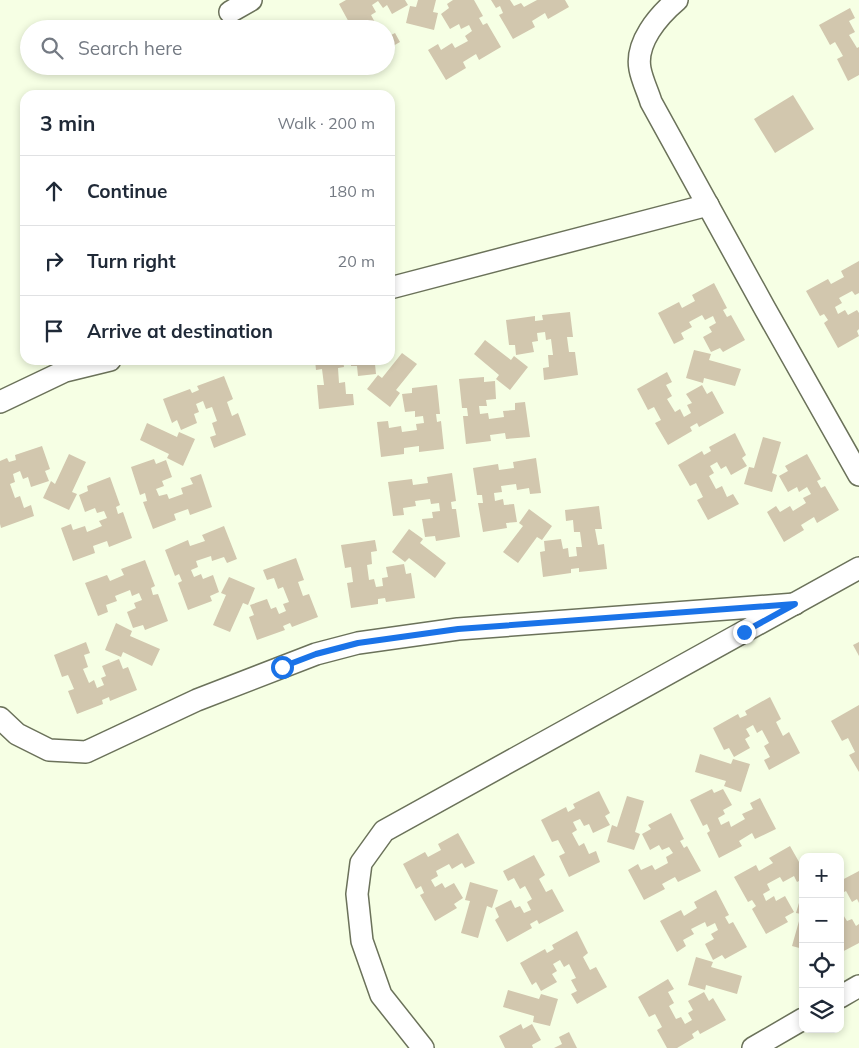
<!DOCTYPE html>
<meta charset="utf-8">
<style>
:root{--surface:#fff;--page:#f2f2f3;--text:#1f2937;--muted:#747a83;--line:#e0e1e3}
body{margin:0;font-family:Mulish,sans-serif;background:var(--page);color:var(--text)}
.controls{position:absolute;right:15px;bottom:15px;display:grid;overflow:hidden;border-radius:10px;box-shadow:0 2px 8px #0003}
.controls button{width:45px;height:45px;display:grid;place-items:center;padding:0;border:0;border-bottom:1px solid var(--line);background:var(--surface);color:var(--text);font:25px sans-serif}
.stop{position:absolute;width:15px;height:15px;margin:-11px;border:4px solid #1a73e8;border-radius:50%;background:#fff}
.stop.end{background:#1a73e8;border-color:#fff;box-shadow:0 1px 5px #0008}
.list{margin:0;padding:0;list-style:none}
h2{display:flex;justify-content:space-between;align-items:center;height:65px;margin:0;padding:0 20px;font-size:21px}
h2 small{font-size:16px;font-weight:400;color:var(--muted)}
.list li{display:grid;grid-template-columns:32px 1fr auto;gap:15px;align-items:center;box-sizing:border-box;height:70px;padding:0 20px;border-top:1px solid var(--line)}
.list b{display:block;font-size:19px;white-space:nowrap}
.list em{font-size:16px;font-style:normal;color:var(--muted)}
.icon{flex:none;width:28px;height:28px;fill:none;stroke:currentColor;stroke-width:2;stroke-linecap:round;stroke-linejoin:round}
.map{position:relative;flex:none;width:859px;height:1048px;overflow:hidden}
.search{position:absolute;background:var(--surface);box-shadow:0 2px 8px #0003;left:20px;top:20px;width:375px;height:55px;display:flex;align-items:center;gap:12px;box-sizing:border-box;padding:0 18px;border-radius:28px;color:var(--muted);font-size:19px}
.panel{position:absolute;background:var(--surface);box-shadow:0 2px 8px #0003;left:20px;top:90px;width:375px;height:275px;border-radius:15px}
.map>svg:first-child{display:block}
</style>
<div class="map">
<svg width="859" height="1048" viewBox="0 0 859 1048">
<rect width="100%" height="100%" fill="#f6ffe4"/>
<g fill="#d2c7ae">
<polygon points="346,0 405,0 408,5 392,14 387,5 383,8 378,1 372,5 376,12 371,15 378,28 383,25 385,29 360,29 357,23 351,26 339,4"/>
<polygon points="418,0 436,0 433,12 438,13 434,30 406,23 410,6 416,7"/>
<polygon points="453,0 474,0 483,16 479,18 483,25 487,23 501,47 479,60 476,54 463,62 466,68 446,80 428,50 438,44 441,50 452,43 455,48 468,41 465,36 472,31 469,25 461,29 459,24 450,29 441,14 449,8 447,4"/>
<polygon points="491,0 510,0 514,6 521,3 524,7 537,0 565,0 569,7 548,19 545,13 532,21 535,27 513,39 499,15 503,13 500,6 496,8"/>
<polygon points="850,8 855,18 849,21 855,32 849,35 857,48 859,47 859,75 848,81 837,59 843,56 835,42 830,45 819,25"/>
<polygon points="386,31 389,36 395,33 400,42 386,50"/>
<polygon points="793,95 814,129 775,153 754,119"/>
<polygon points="859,261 859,293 855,295 852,291 839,298 842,303 835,307 838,314 845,310 848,315 857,310 859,313 859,329 857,331 859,336 838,348 824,323 828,320 824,314 820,316 806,291 828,279 831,284 844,277 841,271"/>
<polygon points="714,283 727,308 723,310 727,317 731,315 745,340 723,352 720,348 711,352 703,337 712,332 709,327 716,323 713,316 705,320 702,315 689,322 692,327 681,333 684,339 674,344 658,313 679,302 682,308 695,301 692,295"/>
<polygon points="570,312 573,337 567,337 569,352 575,352 578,375 544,380 543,368 549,367 548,355 553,355 551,339 546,340 545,332 537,333 538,341 532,342 534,352 516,355 515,345 509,345 506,320 535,316 535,321 543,320 542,315"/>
<polygon points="485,340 511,360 514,356 528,367 510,390 496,379 499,375 474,354"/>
<polygon points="694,350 711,354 709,360 741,369 735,386 704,378 703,383 686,378"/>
<polygon points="402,353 417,364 396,390 400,393 390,407 367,389 378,375 382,378"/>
<polygon points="315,360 343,360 344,367 338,368 339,383 345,382 346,394 353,394 354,405 319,409 317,385 324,385 322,369 316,370"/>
<polygon points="351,360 380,360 380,363 375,364 376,374 358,376 357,366 351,366"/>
<polygon points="667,372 672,382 666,385 672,396 667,399 675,412 680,409 684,417 691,413 687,405 692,403 686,394 702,385 707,394 712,391 724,413 699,427 697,423 690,427 692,431 668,445 655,423 661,420 654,407 648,410 637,389"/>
<polygon points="224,376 233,399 227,402 232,416 238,413 246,435 214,448 210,437 216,435 212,423 217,421 212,407 206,409 203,401 196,404 199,412 194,414 197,423 181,430 177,420 172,423 163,399 190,389 192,393 199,390 197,386"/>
<polygon points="484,377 484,382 495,381 496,399 486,400 487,406 479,406 480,414 488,413 489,419 504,417 503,411 515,410 515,403 525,402 530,437 506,439 505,433 490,435 491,441 466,444 463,416 468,416 467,408 462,408 459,379"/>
<polygon points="437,385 440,414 436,414 437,422 441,421 444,449 419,452 419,446 404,448 404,454 381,457 377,422 388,421 389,428 401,426 402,432 417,430 416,424 424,423 423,416 415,417 415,411 405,412 402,394 412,393 412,388"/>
<polygon points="147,423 177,437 179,432 195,439 183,466 167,458 169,454 140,440"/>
<polygon points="735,433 746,455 742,458 747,466 731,475 726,466 721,469 717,462 710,466 714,473 709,476 716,489 722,486 727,497 733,494 739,504 708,520 697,500 703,497 696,483 690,486 678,465 702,451 704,455 711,451 709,447"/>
<polygon points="763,437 781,442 772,473 777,475 772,492 744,484 749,467 754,468"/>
<polygon points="42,446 50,469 45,471 49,481 31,487 28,477 23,479 20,471 13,474 15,482 10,484 15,498 20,496 24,508 31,505 34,516 1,528 0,524 0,461 7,458 9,462 16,460 15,455"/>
<polygon points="69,454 86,462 72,492 77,494 69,510 43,498 51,481 55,484"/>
<polygon points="807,454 821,479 817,481 821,488 825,486 839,510 817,523 814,517 801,525 804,530 784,542 767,512 776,506 780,512 790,506 793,511 806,503 803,498 811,494 807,487 799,492 797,487 788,492 779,476 788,471 785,466"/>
<polygon points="536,458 541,493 530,494 529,488 517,490 516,484 501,486 502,492 494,493 495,501 503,499 504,505 514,504 517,522 506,523 507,528 483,532 478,503 483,503 482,495 477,495 473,468 498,464 499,470 514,468 513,462"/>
<polygon points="154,459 156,464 166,460 172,477 162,481 164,486 156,489 159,496 167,494 169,499 183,494 181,488 193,484 190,478 201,474 212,507 190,515 188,509 174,514 176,520 153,529 143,502 147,501 145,493 140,495 131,467"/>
<polygon points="452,473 456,501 451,502 452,509 456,509 460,537 436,541 435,536 425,537 422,519 433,518 432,512 440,511 439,503 431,504 430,499 415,501 416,506 403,508 404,515 393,516 388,482 412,479 413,485 428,483 427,477"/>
<polygon points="110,477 120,505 116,507 118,514 123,512 132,538 109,547 107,541 93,546 95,553 73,561 61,528 71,524 73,530 85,526 87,532 102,526 99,521 107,518 104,511 97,513 95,508 85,512 79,495 88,491 87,486"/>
<polygon points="599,506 602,529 595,529 598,545 604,544 607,569 579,572 579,568 571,569 571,573 543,577 540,552 545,551 544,541 561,539 563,549 568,548 569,557 577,556 576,547 582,547 580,532 574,532 573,520 566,521 565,510"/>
<polygon points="529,509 552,526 542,540 537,537 518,563 503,552 523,526 519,523"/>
<polygon points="224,526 237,559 227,563 224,557 212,561 211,556 196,561 198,567 191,570 194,577 201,574 203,579 213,575 219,592 210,596 212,601 188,610 178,583 182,581 179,574 175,576 165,550 188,540 190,546 205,541 202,535"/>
<polygon points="409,529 423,539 420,543 446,563 435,578 409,558 405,562 392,552"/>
<polygon points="375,540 377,551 371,552 372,564 367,565 369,580 374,579 376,587 383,586 382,578 388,577 386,567 404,564 406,574 411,573 415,598 386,602 385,598 378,599 378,604 351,608 347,583 353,582 351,567 345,568 341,545"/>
<polygon points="296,558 304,580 298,582 303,596 309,594 318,617 292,627 290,623 283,626 285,630 257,640 249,617 254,615 250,605 267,599 271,609 276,607 279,614 286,611 283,604 289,602 283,587 278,589 274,578 267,580 263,570"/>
<polygon points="145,560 155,586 151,588 153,595 158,594 168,621 145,630 143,625 133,628 127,612 136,608 134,603 142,600 139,593 132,596 130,590 115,596 117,601 106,605 108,612 98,616 85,583 107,575 110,581 124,575 121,569"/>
<polygon points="229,577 255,588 248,605 243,603 230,632 213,625 226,595 221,593"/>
<polygon points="116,623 132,631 130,636 160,649 152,666 123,652 121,657 105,650"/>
<polygon points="86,642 90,653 84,655 88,667 83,669 89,683 94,680 97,688 104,685 101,678 106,676 102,666 119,659 123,669 128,667 137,690 110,701 109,697 102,700 103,704 77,714 68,691 74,689 68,675 62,677 54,655"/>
<polygon points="859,642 859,656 853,645"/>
<polygon points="770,697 781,719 776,722 783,736 789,732 800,753 769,770 764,760 770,757 764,746 769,743 762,730 757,733 753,725 746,729 750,736 745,739 750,748 734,757 729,748 724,750 713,728 738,714 740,718 747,715 745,711"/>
<polygon points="859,705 859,772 849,755 855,752 848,738 842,741 831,721"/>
<polygon points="700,754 731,764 733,759 750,764 741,792 724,786 726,781 695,772"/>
<polygon points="712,789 714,793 723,789 732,805 723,810 725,814 718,818 721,825 729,821 731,827 745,819 742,814 753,809 750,803 760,798 776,829 755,839 752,833 739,841 742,846 719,858 707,833 710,831 707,824 703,826 690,800"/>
<polygon points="599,791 610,813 605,816 610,825 593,833 589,824 584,826 580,819 573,822 577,830 572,833 579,846 584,843 589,854 596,851 600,862 569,877 559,856 565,853 558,840 552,842 541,820 566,807 568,812 575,808 573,804"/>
<polygon points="627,796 644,801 635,832 640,834 634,850 607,842 612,825 617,827"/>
<polygon points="671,813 684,839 680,841 684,848 687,846 701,871 678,882 675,877 662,884 665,889 644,900 628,870 638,864 641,870 652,865 655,870 668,863 666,857 673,853 669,847 662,850 659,845 650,850 642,834 651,829 648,825"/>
<polygon points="458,833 475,863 465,868 462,863 452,869 449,864 436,871 438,876 431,880 435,887 442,883 445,888 454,883 463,898 454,904 457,908 435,921 420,895 424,893 421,886 416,889 403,864 425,852 428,857 441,850 438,844"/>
<polygon points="790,846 803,869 803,879 797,882 794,876 783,882 780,877 767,884 770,890 763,894 766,901 774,896 776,901 785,896 794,912 785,917 788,922 766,934 752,909 756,906 752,900 748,902 734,877 756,865 759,871 773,863 769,858"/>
<polygon points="534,855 545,875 539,879 546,892 552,889 564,911 539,924 537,920 530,924 532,928 507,942 495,920 499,917 495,908 511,900 515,908 520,906 524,913 531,910 527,902 532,899 525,886 520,889 514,878 508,881 503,871"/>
<polygon points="859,871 859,903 857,899 852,902 846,891 840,894 840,881"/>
<polygon points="470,882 498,890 492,908 487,906 478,938 461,933 470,901 465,900"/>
<polygon points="716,890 729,915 725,917 729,924 733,922 747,947 725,959 722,955 713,960 705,944 714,939 711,934 718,930 715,923 707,927 705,922 691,929 694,934 683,940 686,946 677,952 660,921 681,910 684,916 697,908 694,902"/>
<polygon points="801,896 803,896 803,949 792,946 801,914 796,913"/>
<polygon points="842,913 847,921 852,919 856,926 859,924 859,943 840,953 840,914"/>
<polygon points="577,931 588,953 583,957 590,970 596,967 607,987 577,1004 571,994 577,991 571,980 576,978 569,964 564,967 560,960 553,964 557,971 552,974 557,982 541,991 536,982 532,985 520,963 545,949 547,953 554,949 552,945"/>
<polygon points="696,957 713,962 711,967 742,976 737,994 706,985 705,990 688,985"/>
<polygon points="668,979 674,989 668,992 674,1003 669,1006 676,1019 681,1017 685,1024 692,1020 688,1013 693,1010 688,1001 704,992 709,1001 713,998 726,1020 700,1034 698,1030 692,1034 694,1038 677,1048 667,1048 657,1030 662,1027 655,1014 649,1017 638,997"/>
<polygon points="508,990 539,999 541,994 558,999 550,1026 533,1022 534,1016 503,1007"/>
<polygon points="521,1024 523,1029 532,1024 541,1040 532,1045 533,1048 505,1048 499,1036"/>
<polygon points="569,1032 577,1048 554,1048 562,1044 559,1037"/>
</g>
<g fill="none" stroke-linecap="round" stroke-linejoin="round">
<g stroke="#6b725a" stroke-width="24">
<g id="minor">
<path d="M 677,0 C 658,16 635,43 640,69 C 642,80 648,92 651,102 L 764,307 L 859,475"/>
<polyline points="230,12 251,0"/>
<polyline points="390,288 708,205"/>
<polyline points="0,402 65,371 110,360"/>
<polyline points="0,718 17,734 49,750 86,752 197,700 316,654 358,643 458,629 795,604"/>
<polyline points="840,997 859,986"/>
<polyline points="423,1048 381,995 362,941 357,894 361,863 384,831 859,568"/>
<polyline points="753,1048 803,1019"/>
</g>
</g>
<use href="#minor" stroke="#fff" stroke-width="21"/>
</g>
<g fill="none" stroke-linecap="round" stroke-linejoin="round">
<polyline stroke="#1a73e8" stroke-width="6" points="282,667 316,654 358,643 458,629 795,604 744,632"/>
</g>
</svg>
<div class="controls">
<button>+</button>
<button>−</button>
<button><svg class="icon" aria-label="locate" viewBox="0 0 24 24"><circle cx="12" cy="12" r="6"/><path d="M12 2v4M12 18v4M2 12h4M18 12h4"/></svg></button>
<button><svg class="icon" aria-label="layers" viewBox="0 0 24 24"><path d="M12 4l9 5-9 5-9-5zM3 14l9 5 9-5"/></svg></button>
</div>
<div class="stop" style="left:282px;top:667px"></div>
<div class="stop end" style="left:744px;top:632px"></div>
<div class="search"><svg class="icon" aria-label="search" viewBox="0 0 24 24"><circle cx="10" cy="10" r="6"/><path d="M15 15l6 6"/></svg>Search here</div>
<section class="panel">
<h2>3 min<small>Walk · 200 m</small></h2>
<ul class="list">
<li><svg class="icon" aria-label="ahead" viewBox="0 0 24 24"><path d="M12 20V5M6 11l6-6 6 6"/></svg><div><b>Continue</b></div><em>180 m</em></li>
<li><svg class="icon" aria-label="right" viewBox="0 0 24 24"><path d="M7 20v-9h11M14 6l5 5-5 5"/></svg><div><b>Turn right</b></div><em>20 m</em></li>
<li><svg class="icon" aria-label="arrive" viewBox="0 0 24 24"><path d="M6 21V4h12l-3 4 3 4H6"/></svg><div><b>Arrive at destination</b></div></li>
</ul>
</section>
</div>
